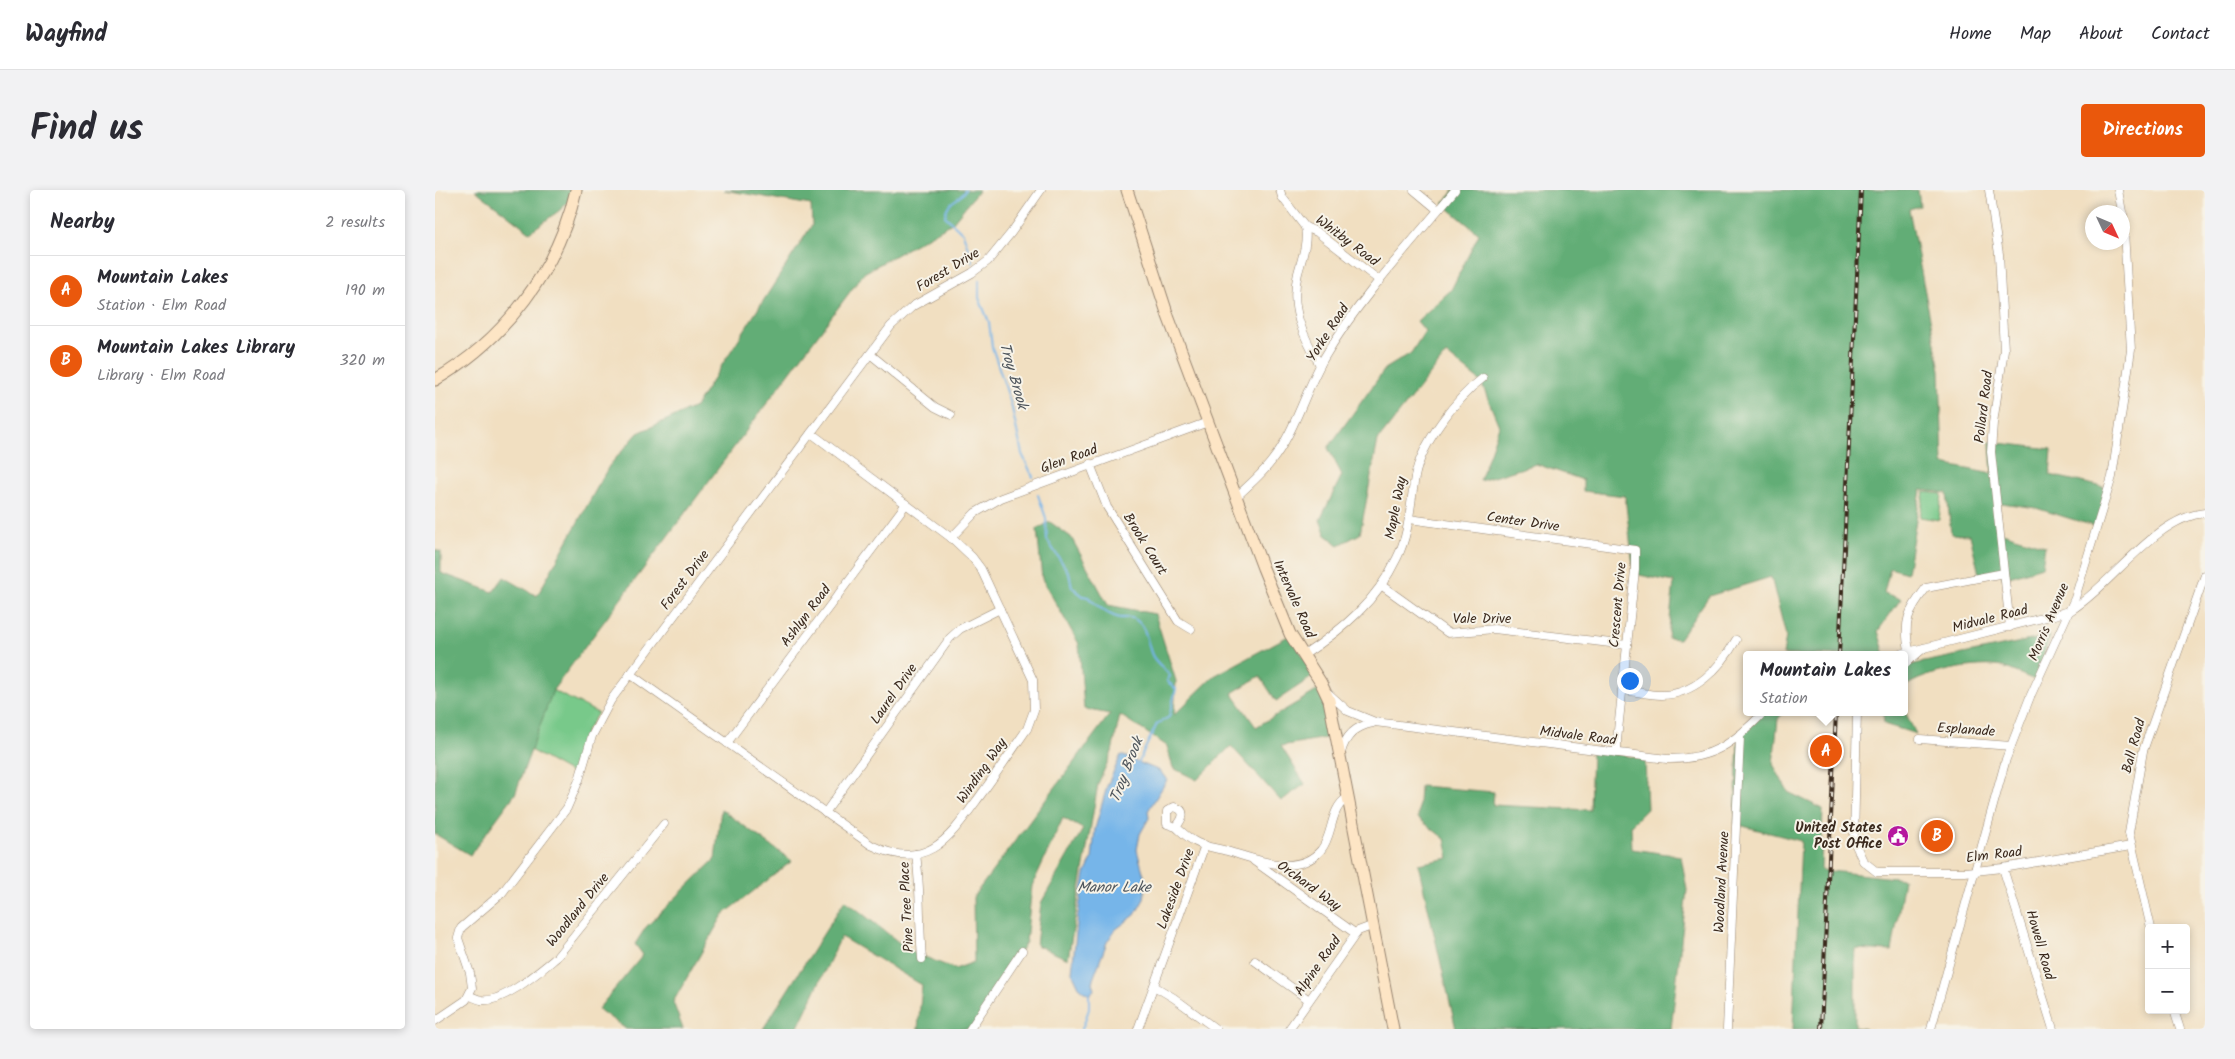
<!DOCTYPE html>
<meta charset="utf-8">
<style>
:root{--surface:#fff;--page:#f2f2f3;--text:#2b2b33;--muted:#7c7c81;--line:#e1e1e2;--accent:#ea580c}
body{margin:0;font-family:Kalam,sans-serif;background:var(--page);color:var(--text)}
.controls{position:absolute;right:15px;bottom:15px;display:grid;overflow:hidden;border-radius:5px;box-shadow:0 2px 8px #0003}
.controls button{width:45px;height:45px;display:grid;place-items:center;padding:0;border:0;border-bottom:1px solid var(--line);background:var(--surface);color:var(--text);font:25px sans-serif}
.compass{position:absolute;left:1650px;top:15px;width:45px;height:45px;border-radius:50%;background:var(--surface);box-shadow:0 2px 8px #0003;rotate:134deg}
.you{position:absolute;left:1194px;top:490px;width:18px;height:18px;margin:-12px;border:4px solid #fff;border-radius:50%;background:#1a73e8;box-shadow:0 0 0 8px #1a73e833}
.badge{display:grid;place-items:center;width:32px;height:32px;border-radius:50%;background:var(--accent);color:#fff;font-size:16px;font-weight:700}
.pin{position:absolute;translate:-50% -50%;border:2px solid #fff;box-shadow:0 1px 5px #0006}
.popup{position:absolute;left:1308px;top:461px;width:165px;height:65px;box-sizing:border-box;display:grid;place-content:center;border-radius:5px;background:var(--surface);filter:drop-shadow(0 1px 4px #0005);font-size:16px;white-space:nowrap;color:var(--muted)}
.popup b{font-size:19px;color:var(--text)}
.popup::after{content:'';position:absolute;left:50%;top:100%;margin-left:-10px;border:10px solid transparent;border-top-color:var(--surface)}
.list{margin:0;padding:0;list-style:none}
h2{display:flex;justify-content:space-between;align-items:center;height:65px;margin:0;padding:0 20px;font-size:21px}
h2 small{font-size:16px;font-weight:400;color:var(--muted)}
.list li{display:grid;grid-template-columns:32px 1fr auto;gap:15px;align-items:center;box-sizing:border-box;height:70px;padding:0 20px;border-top:1px solid var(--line)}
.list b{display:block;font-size:19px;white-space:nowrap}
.list p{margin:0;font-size:16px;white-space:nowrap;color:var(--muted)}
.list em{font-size:16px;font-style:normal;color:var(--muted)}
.map{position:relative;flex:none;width:1770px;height:839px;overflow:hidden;border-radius:5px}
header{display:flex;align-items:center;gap:30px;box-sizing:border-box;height:70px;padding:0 25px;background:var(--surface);border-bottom:1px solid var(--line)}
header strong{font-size:24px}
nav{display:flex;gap:28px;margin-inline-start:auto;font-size:18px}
.intro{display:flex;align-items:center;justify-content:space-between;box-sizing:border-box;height:120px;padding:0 30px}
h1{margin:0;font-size:35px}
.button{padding:12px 22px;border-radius:5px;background:var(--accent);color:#fff;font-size:18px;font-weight:700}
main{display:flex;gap:30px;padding:0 30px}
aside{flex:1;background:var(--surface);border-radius:5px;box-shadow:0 2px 8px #0003}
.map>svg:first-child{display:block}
</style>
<header>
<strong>Wayfind</strong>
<nav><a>Home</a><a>Map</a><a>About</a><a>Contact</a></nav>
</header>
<div class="intro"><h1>Find us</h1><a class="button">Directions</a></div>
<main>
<aside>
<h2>Nearby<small>2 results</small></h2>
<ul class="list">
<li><span class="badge">A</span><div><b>Mountain Lakes</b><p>Station · Elm Road</p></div><em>190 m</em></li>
<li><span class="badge">B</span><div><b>Mountain Lakes Library</b><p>Library · Elm Road</p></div><em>320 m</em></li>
</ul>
</aside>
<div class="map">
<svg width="1770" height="839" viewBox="0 0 1770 839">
<rect width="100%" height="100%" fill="#f7f3e8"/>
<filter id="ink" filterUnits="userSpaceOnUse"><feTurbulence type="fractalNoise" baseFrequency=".02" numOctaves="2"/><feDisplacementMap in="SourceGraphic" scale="10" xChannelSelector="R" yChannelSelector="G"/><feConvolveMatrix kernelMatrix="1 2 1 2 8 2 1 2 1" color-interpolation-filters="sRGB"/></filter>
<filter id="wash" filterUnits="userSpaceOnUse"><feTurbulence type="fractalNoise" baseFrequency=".0096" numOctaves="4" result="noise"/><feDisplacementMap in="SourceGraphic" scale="20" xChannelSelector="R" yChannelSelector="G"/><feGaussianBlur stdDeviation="1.12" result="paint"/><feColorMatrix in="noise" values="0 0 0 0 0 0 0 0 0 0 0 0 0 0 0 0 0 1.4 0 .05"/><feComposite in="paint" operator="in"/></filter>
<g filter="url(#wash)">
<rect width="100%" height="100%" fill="#f1dfc1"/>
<g fill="#78c98a" stroke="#5a7a54">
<polygon points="1489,302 1507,304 1504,330 1485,327"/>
<polygon points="117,500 163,523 151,541 138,584 95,560"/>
</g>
<g fill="#62ad76" stroke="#4e6c4a">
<polygon points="40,0 146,0 125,20 95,42"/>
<polygon points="289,0 544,0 517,33 429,83 118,500 80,604 35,665 0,644 0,360 6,362 6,383 58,402 69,387 102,406 174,276 203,243 260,217 377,35 376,15"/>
<polygon points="1019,0 1483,0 1485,16 1474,19 1505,180 1508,274 1557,284 1555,252 1617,259 1615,285 1673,298 1662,337 1601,318 1560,312 1564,342 1610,356 1607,377 1568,389 1567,381 1544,384 1535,345 1516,344 1512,303 1486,300 1472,383 1455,378 1449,403 1466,409 1443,441 1450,465 1348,465 1351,446 1336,387 1274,406 1244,449 1233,448 1239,392 1199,384 1190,306 1148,301 1148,290 1101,274 1045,291 1064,236 1046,192 1011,164 943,250 925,344 904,355 891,345 885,330 907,285 893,258 950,179 976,163 990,141 982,131 1016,100 1044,44 1008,14"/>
<polygon points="615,332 636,347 673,415 720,424 741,491 739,525 779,486 855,445 880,485 841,511 825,486 797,503 821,537 885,499 901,546 846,556 870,594 846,611 796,556 762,590 738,578 732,556 685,525 677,562 663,594 633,769 601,755 606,713 648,639 628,628 597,696 591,752 537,839 483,839 487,795 406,747 362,839 328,839 410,710 475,761 520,779 539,772 538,707 675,524 649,519 644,454 607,389 602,339"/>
<path d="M 1615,446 L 1600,490 C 1589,486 1578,480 1567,477 C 1544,472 1488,482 1470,497 L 1470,476 Z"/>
<polygon points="1329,522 1349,522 1343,529 1338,574 1353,602 1388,619 1386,680 1469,689 1457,761 1420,759 1420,837 1431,839 1358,839 1366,651 1300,634 1303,549"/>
<polygon points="1448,522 1470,522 1481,544 1449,534"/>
<polygon points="1157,560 1210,569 1212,619 1196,635 1197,659 1246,666 1252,700 1236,839 1021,839 983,674 1014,668 1010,649 983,628 985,596 1059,602 1058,615 1155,620"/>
<polygon points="286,619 357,671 288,725 238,812 248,839 191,839 163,819 208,765 200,754 211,737 280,669"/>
</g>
<polygon fill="#76b5e9" stroke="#587084" points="686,565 725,581 732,590 713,621 714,628 705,644 702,660 711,693 709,709 700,725 680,740 672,752 657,792 659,800 654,805 644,797 637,782 643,724 650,684 657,669 660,639 672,596"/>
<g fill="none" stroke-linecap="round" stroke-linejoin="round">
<g stroke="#76b5e9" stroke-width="2">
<path d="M 530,0 C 524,12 512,9 510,26 L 528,43 L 538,73"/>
<polyline points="544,90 544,108 554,132 557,157 576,214 587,264 598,287"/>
<path d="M 603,305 L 611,328 L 612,350 L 634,383 L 637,397 L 648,406 L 653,407 C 662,416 673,426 686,428 C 692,428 695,426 701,430 C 712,437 712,454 717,465 C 720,472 730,479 735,486 L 732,491 L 741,499 L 734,527 L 722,534 L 703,573"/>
<polyline points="647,839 654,819 654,805"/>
</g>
</g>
</g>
<g filter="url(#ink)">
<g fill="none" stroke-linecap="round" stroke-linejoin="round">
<g stroke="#968470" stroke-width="9">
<g id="street">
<polyline points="845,0 847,7 870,37 882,42 945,91"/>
<polyline points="979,0 1003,20"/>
<polyline points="1554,0 1564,64 1569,160 1558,233 1556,262 1575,437"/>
<polyline points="1683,0 1687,22"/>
<path d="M 870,37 C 873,52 867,68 863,83 C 854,118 868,146 885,175"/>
<polyline points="435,164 500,217 516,225"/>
<polyline points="655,274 672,317 743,431 756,439"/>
<path d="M 801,307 C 813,296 826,285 836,272 C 860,242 870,201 889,168 C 923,110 977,52 1020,0"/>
<polyline points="974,329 1200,360 1200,380 1182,550 1182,563"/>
<polyline points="516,348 540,323 566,308 773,232"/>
<polyline points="946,395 1013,443 1059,439 1192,455"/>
<path d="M 1474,460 C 1468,432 1473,421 1491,398 L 1569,383"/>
<path d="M 869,465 C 908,439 941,412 962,368 C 975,342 975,314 980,287 C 986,254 1021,208 1048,188"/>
<path d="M 1461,465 L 1635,421 C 1677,395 1720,327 1770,323"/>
<polyline points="1470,474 1489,458"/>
<path d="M 195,484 L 436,655 C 493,683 515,647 545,606 C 561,584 576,562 592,539 L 599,520 L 598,490 L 546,379 L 537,367 L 519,350 L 376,243"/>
<path d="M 1187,500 C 1200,501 1213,505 1226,505 C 1260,505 1286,477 1301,450"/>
<path d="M 893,503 L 913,521 L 940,532 L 1232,569 C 1277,570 1299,553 1329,522"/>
<polyline points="1422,522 1419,651 1428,671 1442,682 1530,682 1568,678 1696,656"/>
<polyline points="1485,549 1576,556"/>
<polyline points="292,553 471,314"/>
<path d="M 906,563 C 910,546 921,536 938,533"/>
<polyline points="390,623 515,448 525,439 565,419"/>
<path d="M 741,637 C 747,630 753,620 739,617 L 732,621 L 732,634 L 741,637 C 747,642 753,648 759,651 C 768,657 782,658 792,661 C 821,669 862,688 886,660 C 899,644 894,619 913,607"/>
<path d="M 481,664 C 486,699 484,734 487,769"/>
<polyline points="819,671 921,744"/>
<polyline points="1568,678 1618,839"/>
<polyline points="1716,738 1694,643 1708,561 1770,385"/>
<polyline points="820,771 874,810"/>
<polyline points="719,796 739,808 781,839"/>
<path d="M 35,806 C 38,807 42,809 46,810 C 67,814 105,781 121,768 L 229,634"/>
<polyline points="1739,820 1745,839"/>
<polyline points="0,831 31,810 37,798 35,783 23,748 26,738 67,703 132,618 144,590 157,546 176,510 456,136 478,116 537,83 553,71 576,43 606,0"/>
<polyline points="535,839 587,761"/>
<polyline points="703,839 770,655"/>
<polyline points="854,839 923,741 939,735"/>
<polyline points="1292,839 1305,547"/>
<polyline points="1496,839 1571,569 1595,507 1640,408 1677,287 1696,160 1688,24"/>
</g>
</g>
<g stroke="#968470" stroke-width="13">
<g id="secondary">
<polyline points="692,0 733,126 828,378 855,444 886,493 894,510 958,839"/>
<path d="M 0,190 C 70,150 123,79 141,0"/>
</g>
</g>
<use href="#street" stroke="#fff" stroke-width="8"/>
<use href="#secondary" stroke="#fde5c5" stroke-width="11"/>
<g stroke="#3b2a1e" stroke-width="4">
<g id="rail">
<polyline points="1404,465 1426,0"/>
<polyline points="1386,839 1401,522"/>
</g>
</g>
<use href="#rail" stroke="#f7f3e8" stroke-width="2" stroke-dasharray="5.5" stroke-linecap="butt"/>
</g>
</g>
<defs>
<g id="civic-disc" transform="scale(1.125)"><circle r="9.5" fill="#b5179e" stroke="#f7f3e8"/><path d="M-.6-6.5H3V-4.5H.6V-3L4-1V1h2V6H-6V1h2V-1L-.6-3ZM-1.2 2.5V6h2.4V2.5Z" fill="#fff"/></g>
</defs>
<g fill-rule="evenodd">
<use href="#civic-disc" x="1463" y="646"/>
</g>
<g text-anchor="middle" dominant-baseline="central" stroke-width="4" stroke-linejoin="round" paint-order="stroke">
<g font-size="14" fill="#3b2a1e" stroke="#f7f3e8">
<text transform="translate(912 51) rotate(37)">Whitby Road</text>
<text transform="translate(513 80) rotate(-31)">Forest Drive</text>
<text transform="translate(893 143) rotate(-57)">Yorke Road</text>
<text transform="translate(1549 217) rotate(-83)">Pollard Road</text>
<text transform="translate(634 269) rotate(-20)">Glen Road</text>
<text transform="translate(961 318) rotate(-79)">Maple Way</text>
<text transform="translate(1088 332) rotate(8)">Center Drive</text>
<text transform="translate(710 354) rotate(58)">Brook Court</text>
<text transform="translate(250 390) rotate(-53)">Forest Drive</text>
<text transform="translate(859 409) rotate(66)">Intervale Road</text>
<text transform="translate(1183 415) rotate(-85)">Crescent Drive</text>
<text transform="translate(371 426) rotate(-53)">Ashlyn Road</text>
<text x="1047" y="429">Vale Drive</text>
<text transform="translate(1555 429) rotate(-14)">Midvale Road</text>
<text transform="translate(1614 432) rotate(-67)">Morris Avenue</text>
<text transform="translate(459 504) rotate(-55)">Laurel Drive</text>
<text transform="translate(1531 540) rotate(4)">Esplanade</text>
<text transform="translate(1143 546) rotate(7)">Midvale Road</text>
<text transform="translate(1699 556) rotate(-75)">Ball Road</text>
<text transform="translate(547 581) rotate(-55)">Winding Way</text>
<text transform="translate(1559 665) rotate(-7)">Elm Road</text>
<text transform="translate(1287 692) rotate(-87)">Woodland Avenue</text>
<text transform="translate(874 696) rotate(36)">Orchard Way</text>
<text transform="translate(741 699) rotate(-70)">Lakeside Drive</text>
<text transform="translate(472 717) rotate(-93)">Pine Tree Place</text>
<text transform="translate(143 720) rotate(-51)">Woodland Drive</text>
<text transform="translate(1605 755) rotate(74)">Howell Road</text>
<text transform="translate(883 776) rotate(-55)">Alpine Road</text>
</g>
<g font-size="14" font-weight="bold" fill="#3b2a1e" stroke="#f7f3e8" text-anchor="end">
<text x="1447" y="638">United States<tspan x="1447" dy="16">Post Office</tspan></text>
</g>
<g font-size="15" font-style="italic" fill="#4d545b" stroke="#f7f3e8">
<text transform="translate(578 186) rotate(74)">Troy Brook</text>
<text transform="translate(692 580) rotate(-69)">Troy Brook</text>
<text x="679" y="698">Manor Lake</text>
</g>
</g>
</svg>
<div class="controls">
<button>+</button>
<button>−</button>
</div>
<svg class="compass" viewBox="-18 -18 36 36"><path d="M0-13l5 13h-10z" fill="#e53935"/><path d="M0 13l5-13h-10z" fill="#7c7c81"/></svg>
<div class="you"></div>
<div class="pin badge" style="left:1391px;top:561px">A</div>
<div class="popup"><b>Mountain Lakes</b>Station</div>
<div class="pin badge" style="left:1502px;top:646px">B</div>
</div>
</main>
